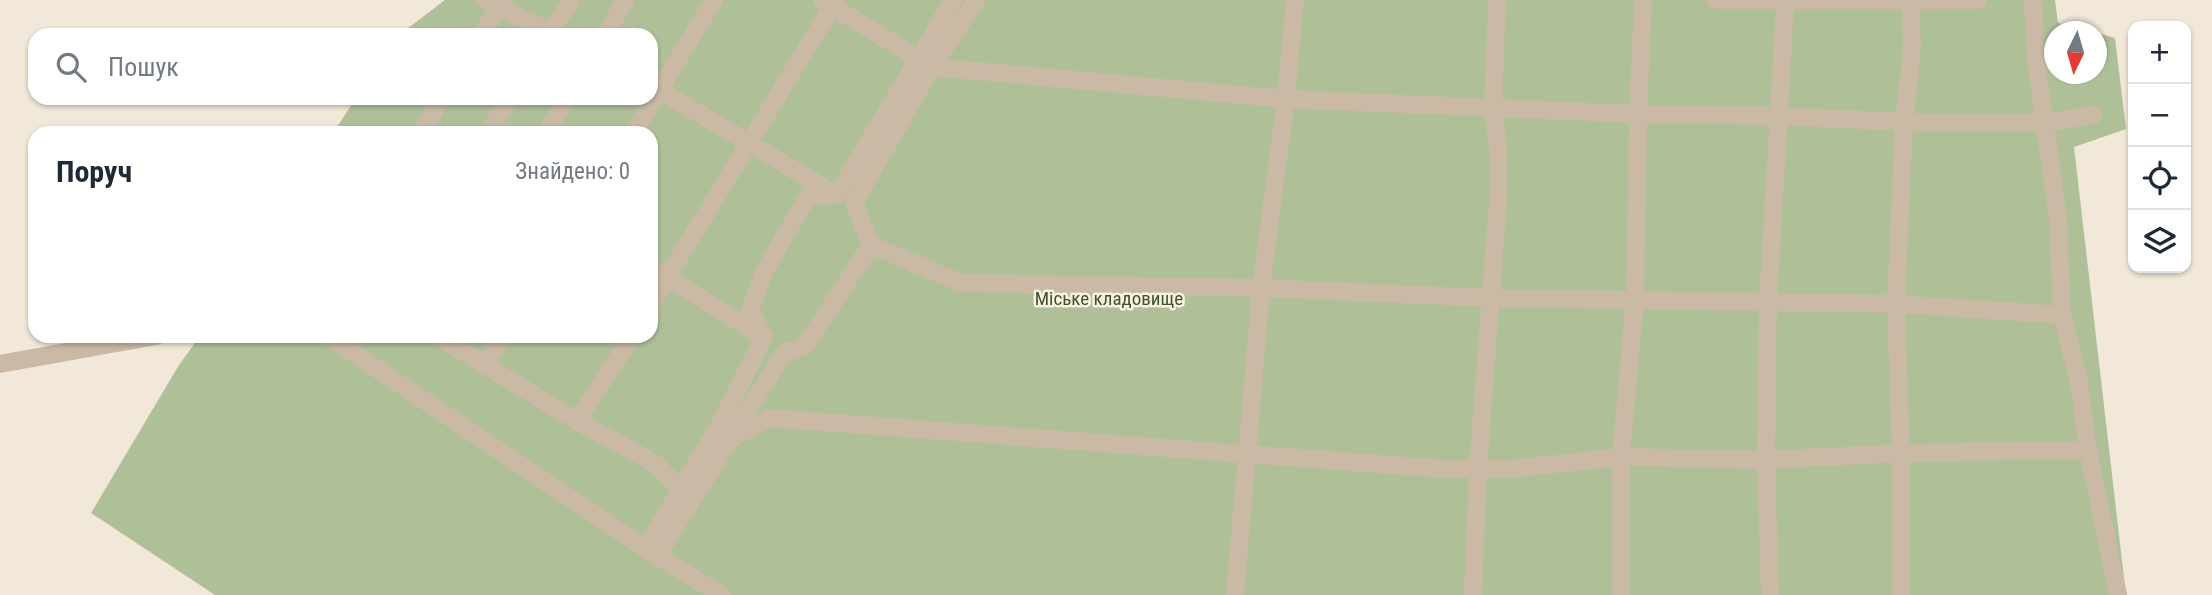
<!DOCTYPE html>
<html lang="uk">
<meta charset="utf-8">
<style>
:root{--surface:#fff;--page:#f2f2f3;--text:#1f2937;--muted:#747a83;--line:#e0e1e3}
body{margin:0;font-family:"Roboto Condensed",sans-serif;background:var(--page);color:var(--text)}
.controls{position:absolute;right:21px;top:21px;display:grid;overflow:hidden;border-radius:14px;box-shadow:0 2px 5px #0004}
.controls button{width:63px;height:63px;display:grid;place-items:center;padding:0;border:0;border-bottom:2px solid var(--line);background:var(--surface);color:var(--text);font:35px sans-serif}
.compass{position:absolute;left:2044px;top:21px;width:63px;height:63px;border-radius:50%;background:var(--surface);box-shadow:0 2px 5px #0004;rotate:185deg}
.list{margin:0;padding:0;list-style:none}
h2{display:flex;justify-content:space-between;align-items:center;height:91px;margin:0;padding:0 28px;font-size:30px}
h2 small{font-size:23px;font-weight:400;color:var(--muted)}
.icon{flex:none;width:38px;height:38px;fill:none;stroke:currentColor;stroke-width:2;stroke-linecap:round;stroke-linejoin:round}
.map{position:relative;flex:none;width:2212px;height:595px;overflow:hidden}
.search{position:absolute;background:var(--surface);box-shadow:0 2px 5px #0004;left:28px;top:28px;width:630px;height:77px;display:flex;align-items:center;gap:18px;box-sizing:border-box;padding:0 24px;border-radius:21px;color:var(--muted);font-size:26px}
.panel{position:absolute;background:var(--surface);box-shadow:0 2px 5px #0004;left:28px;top:126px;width:630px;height:217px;border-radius:21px}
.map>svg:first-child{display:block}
</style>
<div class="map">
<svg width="2212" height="595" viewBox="0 0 2212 595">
<rect width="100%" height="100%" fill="#f1e8d9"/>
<polygon fill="#afc099" points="445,0 2055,0 2058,23 2091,31 2054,32 2054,74 2096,74 2097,33 2115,38 2126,129 2074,147 2126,595 215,595 91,513 179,365 200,336 651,336 651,133 333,133 356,98 651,98 651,35 399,35"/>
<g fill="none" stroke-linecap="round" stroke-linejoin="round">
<g stroke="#c9b9a5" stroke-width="18">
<polyline points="485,0 498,8 560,35"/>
<polyline points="822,0 932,67 1286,99 1638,114 1778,116 1904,122 2045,123 2093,115"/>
<polyline points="1716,0 1978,0"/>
<polyline points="2033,0 2036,61 2058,219 2062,315 2079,383 2088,450 2118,595"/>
<polyline points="481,35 503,0"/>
<polyline points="549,35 571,0"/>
<polyline points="606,35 625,0"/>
<polyline points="651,85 835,194"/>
<polyline points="421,133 442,98"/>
<polyline points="488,133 510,98"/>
<polyline points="546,133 568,98"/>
<polyline points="633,133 714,0"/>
<polyline points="871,245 961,283 1261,288 1491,298 1896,304 2062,315"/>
<polyline points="651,267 762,336"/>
<polyline points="651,304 836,0"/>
<polyline points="328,336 657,556 722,595"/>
<polyline points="437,336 577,421 656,464 681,490"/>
<polyline points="0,364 156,336"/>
<polyline points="484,366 503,336"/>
<polyline points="577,421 632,336"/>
<polyline points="718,428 730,439 770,418 1444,469 1509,469 1621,457 1766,460 1901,453 2088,450"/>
<polyline points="645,548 718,428 764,337 750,310 764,272 808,196 837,195 953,0"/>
<polyline points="657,556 784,353 804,347 871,245 854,203 932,67 976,0"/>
<polyline points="1235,595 1261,288 1286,99 1295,0"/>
<polyline points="1473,595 1478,468 1498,201 1498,150 1493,109 1497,0"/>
<polyline points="1621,595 1621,457 1635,300 1638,114 1643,0"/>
<polyline points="1770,595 1766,460 1768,302 1785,6 1782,0"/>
<polyline points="1901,595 1901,453 1896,304 1904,122 1912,49 1911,1"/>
</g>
</g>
<g text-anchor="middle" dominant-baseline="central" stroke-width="5" stroke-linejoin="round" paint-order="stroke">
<g font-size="19" fill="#40532a" stroke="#f9f2e5">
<text x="1109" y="298">Міське кладовище</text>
</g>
</g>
</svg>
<div class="controls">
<button>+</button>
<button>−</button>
<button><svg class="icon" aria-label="locate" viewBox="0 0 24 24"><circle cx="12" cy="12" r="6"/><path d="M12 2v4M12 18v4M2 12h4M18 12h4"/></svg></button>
<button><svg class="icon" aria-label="layers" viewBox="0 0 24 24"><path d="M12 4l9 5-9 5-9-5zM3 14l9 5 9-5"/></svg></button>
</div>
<svg class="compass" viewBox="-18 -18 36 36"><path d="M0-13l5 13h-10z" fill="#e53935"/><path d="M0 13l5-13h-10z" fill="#747a83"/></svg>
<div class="search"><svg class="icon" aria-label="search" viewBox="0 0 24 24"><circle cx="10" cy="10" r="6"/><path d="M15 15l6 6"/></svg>Пошук</div>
<section class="panel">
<h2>Поруч<small>Знайдено: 0</small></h2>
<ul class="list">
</ul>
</section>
</div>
